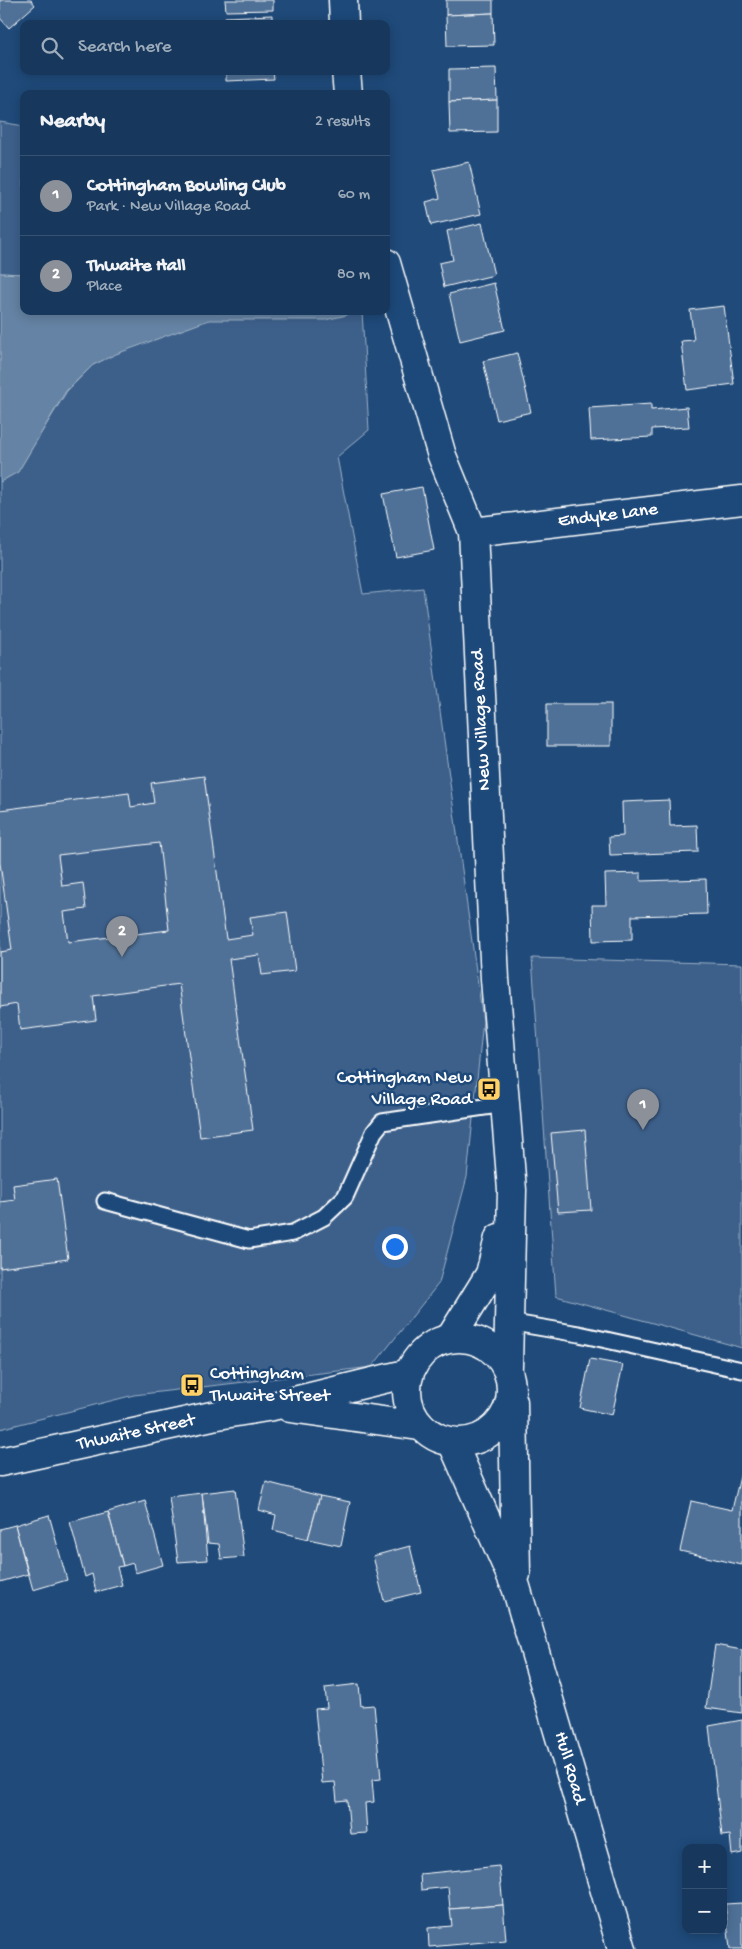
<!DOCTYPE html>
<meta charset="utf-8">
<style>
:root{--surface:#17385c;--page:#244365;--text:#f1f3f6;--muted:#9eacbb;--line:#365272;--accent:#8c9099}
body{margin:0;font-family:"Gochi Hand",sans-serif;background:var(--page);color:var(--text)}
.controls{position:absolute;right:15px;bottom:15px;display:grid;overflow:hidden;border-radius:10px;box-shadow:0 2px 12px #0003}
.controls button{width:45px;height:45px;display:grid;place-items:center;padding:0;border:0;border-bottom:1px solid var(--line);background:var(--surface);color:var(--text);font:25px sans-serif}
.you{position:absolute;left:394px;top:1246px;width:18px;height:18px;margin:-12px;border:4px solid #fff;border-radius:50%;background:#1a73e8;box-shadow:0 0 0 8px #1a73e833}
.badge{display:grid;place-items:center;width:32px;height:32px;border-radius:50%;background:var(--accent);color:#fff;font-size:16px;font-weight:700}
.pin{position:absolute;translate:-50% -41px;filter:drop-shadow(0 1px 2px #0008)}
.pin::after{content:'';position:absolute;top:26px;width:18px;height:15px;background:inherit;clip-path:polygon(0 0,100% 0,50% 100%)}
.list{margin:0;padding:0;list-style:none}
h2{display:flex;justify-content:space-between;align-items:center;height:65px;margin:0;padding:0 20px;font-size:21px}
h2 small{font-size:16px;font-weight:400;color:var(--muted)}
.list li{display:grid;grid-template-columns:32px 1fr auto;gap:15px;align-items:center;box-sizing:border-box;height:80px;padding:0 20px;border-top:1px solid var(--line)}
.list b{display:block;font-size:19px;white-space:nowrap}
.list p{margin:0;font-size:16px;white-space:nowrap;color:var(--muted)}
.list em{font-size:16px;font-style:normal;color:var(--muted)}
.icon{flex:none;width:28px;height:28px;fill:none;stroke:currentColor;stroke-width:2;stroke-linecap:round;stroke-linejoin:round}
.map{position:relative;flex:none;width:742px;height:1949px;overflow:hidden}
.search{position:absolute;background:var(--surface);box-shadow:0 2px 12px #0003;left:20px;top:20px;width:370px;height:55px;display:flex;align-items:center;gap:12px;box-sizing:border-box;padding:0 18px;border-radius:10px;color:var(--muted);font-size:19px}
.panel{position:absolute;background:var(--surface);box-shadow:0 2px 12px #0003;left:20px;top:90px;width:370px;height:225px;border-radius:10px}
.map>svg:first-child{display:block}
</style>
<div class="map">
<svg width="742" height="1949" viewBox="0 0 742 1949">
<rect width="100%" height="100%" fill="#1f4a7a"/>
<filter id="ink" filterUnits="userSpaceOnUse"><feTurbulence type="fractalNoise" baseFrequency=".02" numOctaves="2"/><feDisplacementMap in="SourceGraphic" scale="10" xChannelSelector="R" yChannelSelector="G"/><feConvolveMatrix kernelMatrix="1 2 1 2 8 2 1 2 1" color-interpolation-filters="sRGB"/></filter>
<g filter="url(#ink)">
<g fill="#3c618b" stroke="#9eb0c5">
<polygon points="0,122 24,126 24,274 0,273"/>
<polygon points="198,311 362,311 369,430 337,457 363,594 423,588 483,1021 467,1177 439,1283 372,1367 134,1395 0,1429 0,482 18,471 67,391 93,365"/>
<polygon points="532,958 742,964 742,1348 556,1296"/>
</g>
<polygon fill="#6583a4" stroke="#a3b5c8" points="0,273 24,274 24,311 346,311 347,315 325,320 209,320 116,354 93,365 66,391 18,472 0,482"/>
<g fill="#507197" stroke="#fff" fill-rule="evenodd">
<polygon points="0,0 31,0 35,5 9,28 0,18"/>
<polygon points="225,0 273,0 273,10 226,11"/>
<polygon points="446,0 493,0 493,13 446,15"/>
<polygon points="493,13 494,45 447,46 446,15"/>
<polygon points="272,15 272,24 225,24 225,17"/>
<polygon points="496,68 497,100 449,102 449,69"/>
<polygon points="226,71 273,71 274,79 226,81"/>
<polygon points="497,100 497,132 450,133 449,102"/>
<polygon points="469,162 481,214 431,225 426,202 440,198 433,170"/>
<polygon points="482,223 494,275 444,287 439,263 453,260 447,231"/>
<polygon points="494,283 505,330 460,341 449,294"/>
<polygon points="724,306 734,384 687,390 681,341 694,340 690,310"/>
<polygon points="517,353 531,412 497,420 483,361"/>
<polygon points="651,404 651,410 687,407 689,427 652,429 652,437 591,440 589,408"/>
<polygon points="422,487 434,550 396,557 383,494"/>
<rect x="547" y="704" width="64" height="42"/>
<path d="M 204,776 L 226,939 L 253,935 L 250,917 L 287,912 L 295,971 L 262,975 L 259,955 L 229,959 L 253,1130 L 200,1137 L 179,984 L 93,996 L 96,1020 L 20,1030 L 17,1004 L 0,1007 L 0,952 L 12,950 L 0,863 L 0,810 L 129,793 L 131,807 L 154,803 L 151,783 ZM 159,843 L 169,930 L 68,942 L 64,912 L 86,909 L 83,883 L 62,886 L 58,855 Z"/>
<polygon points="669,800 670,826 697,825 698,852 610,855 609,837 623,836 622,802"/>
<polygon points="641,873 641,881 706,879 707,914 632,916 632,940 593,941 592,905 606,905 605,874"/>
<polygon points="585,1130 591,1210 558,1212 551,1133"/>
<polygon points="57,1179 68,1259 0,1268 0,1202 15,1200 13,1185"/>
<polygon points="590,1359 623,1365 612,1415 580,1408"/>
<polygon points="742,1468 742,1565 680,1551 691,1501 732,1510"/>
<polygon points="266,1482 320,1496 308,1539 273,1530 276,1515 259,1510"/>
<polygon points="235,1489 244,1557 221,1559 219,1544 208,1543 202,1493"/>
<polygon points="202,1493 208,1560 178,1562 169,1497"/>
<polygon points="320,1496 350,1502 341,1546 308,1539"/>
<polygon points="145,1501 163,1565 135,1573 133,1563 123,1566 108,1512"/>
<polygon points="108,1512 123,1566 117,1567 122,1585 96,1592 92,1574 85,1577 70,1522"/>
<polygon points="49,1515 67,1580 33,1590 15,1525"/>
<polygon points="15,1525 28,1574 0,1582 0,1529"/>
<polygon points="410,1546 421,1592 384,1601 373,1556"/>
<polygon points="715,1645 742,1650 742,1713 706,1708"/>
<polygon points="359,1684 361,1706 374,1705 381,1779 372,1780 374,1802 365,1803 367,1833 350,1834 347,1800 337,1801 335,1782 322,1783 315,1709 327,1708 325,1688"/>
<polygon points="742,1720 742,1853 732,1855 730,1835 722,1836 709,1726"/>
<polygon points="499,1866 503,1905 450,1909 448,1887 421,1890 420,1874"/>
<polygon points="742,1903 742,1949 730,1949 725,1904"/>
<polygon points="503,1905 506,1940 429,1947 428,1928 452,1926 450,1909"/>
</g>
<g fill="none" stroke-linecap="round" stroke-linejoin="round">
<g stroke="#fff" stroke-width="19">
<g id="service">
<polyline points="105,1201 249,1240 293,1233 324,1217 345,1197 374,1132 382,1122 505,1104"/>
<polyline points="508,1322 579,1334 742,1370"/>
</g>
</g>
<g stroke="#fff" stroke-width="31">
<g id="tertiary">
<polyline points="343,0 344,24"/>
<polyline points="346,71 348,94"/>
<polyline points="386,263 442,456 473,532 495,979 512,1190 508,1366"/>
<polyline points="473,532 742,500"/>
<polyline points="451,1337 490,1274 499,1238"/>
</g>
</g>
<g stroke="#fff" stroke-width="31">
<g id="secondary">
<circle cx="459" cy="1390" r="52"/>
<polyline points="513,1402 516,1574"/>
<polyline points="290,1408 419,1426"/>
<polyline points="453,1444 516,1587 622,1949"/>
<polyline points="0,1462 212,1416 273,1406 409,1373"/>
</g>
</g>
<use href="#service" stroke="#1f4a7a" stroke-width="15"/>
<use href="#tertiary" stroke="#1f4a7a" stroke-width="28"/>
<use href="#secondary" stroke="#1f4a7a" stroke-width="28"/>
</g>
</g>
<defs>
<g id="bus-square" transform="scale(1.25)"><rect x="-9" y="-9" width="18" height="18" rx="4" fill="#ffd166" stroke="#1f4a7a"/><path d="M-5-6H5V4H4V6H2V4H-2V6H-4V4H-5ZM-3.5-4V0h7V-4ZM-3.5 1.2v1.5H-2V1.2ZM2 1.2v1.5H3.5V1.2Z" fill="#111"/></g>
</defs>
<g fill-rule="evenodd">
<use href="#bus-square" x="489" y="1089"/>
<use href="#bus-square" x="192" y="1385"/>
</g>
<g text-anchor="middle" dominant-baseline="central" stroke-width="5" stroke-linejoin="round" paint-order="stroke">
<g font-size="19" fill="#fff" stroke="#1f4a7a">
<text transform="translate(608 516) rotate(-7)">Endyke Lane</text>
<text transform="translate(482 720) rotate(-93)">New Village Road</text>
<text transform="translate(136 1433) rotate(-12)">Thwaite Street</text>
<text transform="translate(569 1768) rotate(74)">Hull Road</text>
</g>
<g font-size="19" fill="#fff" stroke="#1f4a7a" text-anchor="end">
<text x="472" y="1078">Cottingham New<tspan x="472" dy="22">Village Road</tspan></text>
<text x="210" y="1374" text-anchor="start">Cottingham<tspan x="210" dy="22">Thwaite Street</tspan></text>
</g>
</g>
</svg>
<div class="controls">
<button>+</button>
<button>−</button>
</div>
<div class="you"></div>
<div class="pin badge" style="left:643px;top:1130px">1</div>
<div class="pin badge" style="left:122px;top:957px">2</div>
<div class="search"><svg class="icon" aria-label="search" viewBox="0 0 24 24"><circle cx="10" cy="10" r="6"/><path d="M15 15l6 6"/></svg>Search here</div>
<section class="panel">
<h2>Nearby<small>2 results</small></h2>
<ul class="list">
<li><span class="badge">1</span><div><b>Cottingham Bowling Club</b><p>Park · New Village Road</p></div><em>60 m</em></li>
<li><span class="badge">2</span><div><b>Thwaite Hall</b><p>Place</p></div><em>80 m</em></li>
</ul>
</section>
</div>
